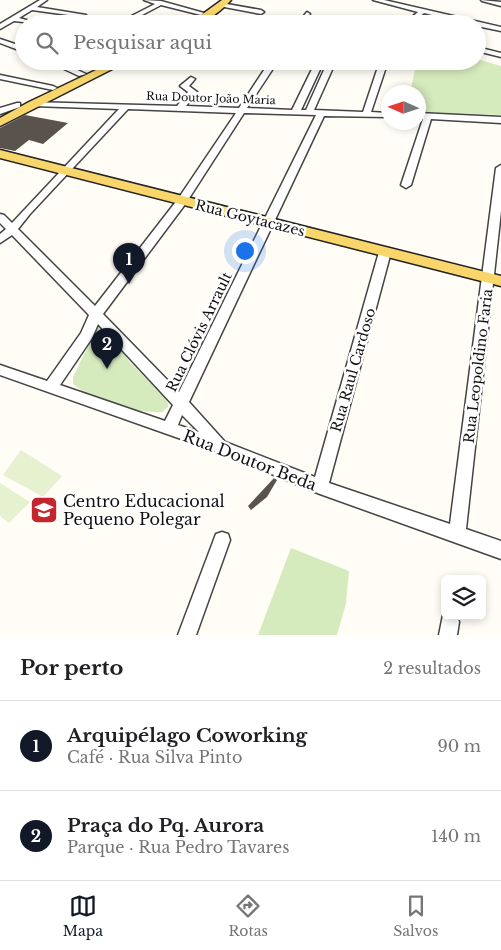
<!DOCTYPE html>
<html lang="pt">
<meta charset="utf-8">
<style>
:root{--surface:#fff;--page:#f6f6f6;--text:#202124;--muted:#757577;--line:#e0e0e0;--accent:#111827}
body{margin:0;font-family:"Libre Baskerville",serif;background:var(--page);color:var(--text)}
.controls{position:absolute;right:15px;bottom:15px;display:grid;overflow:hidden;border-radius:8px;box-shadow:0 2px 8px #0003}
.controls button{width:45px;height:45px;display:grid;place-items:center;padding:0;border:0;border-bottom:1px solid var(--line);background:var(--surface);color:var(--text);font:25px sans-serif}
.compass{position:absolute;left:381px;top:85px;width:45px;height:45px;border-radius:50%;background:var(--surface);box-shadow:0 2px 8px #0003;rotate:273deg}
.you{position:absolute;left:244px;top:250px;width:18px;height:18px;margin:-12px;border:4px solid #fff;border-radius:50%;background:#1a73e8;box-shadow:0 0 0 8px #1a73e833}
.badge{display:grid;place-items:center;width:32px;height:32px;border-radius:50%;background:var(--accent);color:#fff;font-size:16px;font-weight:700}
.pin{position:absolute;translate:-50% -41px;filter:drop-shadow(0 1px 2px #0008)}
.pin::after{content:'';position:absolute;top:26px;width:18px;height:15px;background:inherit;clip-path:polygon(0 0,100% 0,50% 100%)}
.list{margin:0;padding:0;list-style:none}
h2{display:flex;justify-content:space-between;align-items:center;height:65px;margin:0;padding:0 20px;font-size:21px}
h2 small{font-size:16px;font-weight:400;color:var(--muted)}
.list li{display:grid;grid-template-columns:32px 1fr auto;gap:15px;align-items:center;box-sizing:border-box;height:90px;padding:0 20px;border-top:1px solid var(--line)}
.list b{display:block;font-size:19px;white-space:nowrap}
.list p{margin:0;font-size:16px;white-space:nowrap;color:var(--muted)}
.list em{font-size:16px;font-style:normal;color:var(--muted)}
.icon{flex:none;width:28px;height:28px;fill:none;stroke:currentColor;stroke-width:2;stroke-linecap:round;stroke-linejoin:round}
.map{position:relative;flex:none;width:501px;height:635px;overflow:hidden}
.search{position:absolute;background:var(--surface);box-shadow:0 2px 8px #0003;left:15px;right:15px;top:15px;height:55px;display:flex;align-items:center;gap:12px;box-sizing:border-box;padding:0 18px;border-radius:28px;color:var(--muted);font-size:19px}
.sheet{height:245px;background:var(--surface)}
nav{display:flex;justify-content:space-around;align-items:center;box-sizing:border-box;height:70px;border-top:1px solid var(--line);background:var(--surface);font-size:14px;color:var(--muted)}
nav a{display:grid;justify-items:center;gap:2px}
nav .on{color:var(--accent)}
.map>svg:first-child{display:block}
</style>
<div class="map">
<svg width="501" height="635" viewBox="0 0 501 635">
<rect width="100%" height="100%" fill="#fffdf5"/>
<g fill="#d5ebbd">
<polygon points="477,59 501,66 501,115 419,112 418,92 410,92 417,61 477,61"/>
<path d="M 100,322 L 129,361 L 166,399 L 169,406 L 162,412 C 138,414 91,400 73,384 L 73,377 Z"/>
<polygon points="291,548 349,571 346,603 337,635 258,635"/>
</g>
<g fill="#e6f2cf">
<polygon points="21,450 62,476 43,497 3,475"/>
<polygon points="0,483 30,502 9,523 0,516"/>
</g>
<g fill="#5a524d">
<polygon points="25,115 68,123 43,144 29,140 15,151 0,148 0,128"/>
<polygon points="274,478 277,480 267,497 251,510 248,506"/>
</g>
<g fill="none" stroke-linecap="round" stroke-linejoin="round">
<g stroke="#444" stroke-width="3">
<g id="minor">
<polygon points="40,0 47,0 37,7 86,15 83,17 32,10 19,18 41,24 14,21 0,29 0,24"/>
<polygon points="144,0 161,1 204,13 201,15 161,5 125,24 116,24 155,4"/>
<polygon points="373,0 384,0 501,27 501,31 477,26 477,24 468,24 424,13 411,24 404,24 418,12"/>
<polygon points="481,0 501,2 501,6 482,1"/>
<polygon points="221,3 261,10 264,12 261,14 219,6 218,5"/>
<polygon points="307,12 310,14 304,24 297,24"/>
<polygon points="356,18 374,23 375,24 354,21 353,20"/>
<polygon points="0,39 24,47 24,52 0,43"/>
<polygon points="477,47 501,53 501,57 477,51"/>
<polygon points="47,61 58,61 86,74 79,76"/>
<polygon points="188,61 201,61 213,66 209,68"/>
<path d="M 270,61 L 278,61 L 247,108 L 292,110 L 316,61 L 324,61 L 301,110 L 306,110 L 328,61 L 336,61 L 314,110 L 363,112 L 380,61 L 388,61 L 371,112 L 388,113 L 388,117 L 324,116 L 189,402 L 225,442 L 315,477 L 379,252 L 381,249 L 389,249 L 391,252 L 329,483 L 450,524 L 496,168 L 501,165 L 501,211 L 466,529 L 501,541 L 501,559 L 320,494 L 218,452 L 0,375 L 0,365 L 47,381 L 81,333 L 89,315 L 12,235 L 0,243 L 0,234 L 6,229 L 0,223 L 0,214 L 4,215 L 12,223 L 119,109 L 33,106 L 30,106 L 30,102 L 177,106 L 188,92 L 180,86 L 191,77 L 195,79 L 189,86 L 197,92 L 186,106 L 239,108 ZM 128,109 L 236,113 L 178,199 L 95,306 L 18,229 L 30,214 ZM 244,113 L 316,115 L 179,392 L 103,314 L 186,203 ZM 98,324 L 173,405 L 165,421 L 60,385 L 92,338 ZM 182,415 L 199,432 L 178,425 Z"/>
<polygon points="0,75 53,86 57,88 53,90 0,79"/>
<polygon points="17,103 20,103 20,107 0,114 0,108"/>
<polygon points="418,113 501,117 501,123 431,119 411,185 406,188 401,185 423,119 418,119"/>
<polygon points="222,532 228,534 230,540 196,635 178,635 216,534"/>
<polygon points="443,615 457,616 459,622 457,635 439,635"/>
</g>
</g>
<g stroke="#222" stroke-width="3">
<g id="major">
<path d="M 222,0 L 231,0 C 220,12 205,24 189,24 Z"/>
<polygon points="115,61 128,61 0,126 0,118 29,102"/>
<polygon points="0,150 501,276 501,286 0,158"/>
</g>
</g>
<use href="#minor" fill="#fff" fill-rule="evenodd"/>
<use href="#major" fill="#f9d66b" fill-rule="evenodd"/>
</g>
<defs>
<g id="school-square" transform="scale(1.4375)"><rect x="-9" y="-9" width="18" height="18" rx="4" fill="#c4262e" stroke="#fff"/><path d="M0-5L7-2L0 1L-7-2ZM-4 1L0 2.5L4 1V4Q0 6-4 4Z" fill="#fff"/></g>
</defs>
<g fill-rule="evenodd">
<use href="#school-square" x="44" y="510"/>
</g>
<g text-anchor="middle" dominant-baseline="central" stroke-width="5" stroke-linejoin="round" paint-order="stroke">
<g font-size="11" fill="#111" stroke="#fff">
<text transform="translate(211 98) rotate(2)">Rua Doutor João Maria</text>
</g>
<g font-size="14" fill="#111" stroke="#fff">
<text transform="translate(250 218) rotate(14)">Rua Goytacazes</text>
<text transform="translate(199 332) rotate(-64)">Rua Clóvis Arrault</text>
<text transform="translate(478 366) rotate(-83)">Rua Leopoldino Faria</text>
<text transform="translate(353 370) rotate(-74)">Rua Raul Cardoso</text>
</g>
<g font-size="16" fill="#111" stroke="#fff">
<text transform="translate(250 460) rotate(21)">Rua Doutor Beda</text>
</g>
<g font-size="16" fill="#111" stroke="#fff" text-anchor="start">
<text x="63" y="501">Centro Educacional<tspan x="63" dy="18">Pequeno Polegar</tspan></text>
</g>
</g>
</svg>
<div class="controls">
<button><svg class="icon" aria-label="layers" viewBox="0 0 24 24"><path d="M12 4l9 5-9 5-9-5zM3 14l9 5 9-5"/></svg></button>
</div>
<svg class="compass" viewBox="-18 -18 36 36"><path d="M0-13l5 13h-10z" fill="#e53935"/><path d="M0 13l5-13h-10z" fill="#757577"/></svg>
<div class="you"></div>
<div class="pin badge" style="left:129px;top:284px">1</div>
<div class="pin badge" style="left:107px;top:369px">2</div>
<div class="search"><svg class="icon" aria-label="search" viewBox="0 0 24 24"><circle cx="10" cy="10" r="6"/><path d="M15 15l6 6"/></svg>Pesquisar aqui</div>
</div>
<section class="sheet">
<h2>Por perto<small>2 resultados</small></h2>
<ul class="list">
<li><span class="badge">1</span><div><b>Arquipélago Coworking</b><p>Café · Rua Silva Pinto</p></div><em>90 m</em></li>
<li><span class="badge">2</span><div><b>Praça do Pq. Aurora</b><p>Parque · Rua Pedro Tavares</p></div><em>140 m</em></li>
</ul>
</section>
<nav>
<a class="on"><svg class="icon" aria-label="map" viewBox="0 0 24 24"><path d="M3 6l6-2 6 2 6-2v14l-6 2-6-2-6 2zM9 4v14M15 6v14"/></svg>Mapa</a>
<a><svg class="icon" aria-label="directions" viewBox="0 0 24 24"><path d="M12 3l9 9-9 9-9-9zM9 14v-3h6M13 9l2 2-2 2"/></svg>Rotas</a>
<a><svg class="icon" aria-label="saved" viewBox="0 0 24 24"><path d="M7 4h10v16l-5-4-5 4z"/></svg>Salvos</a>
</nav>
